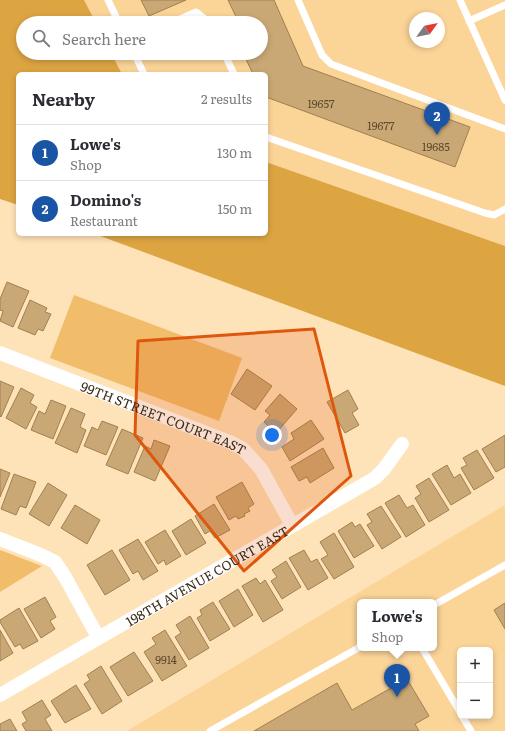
<!DOCTYPE html>
<meta charset="utf-8">
<style>
:root{--surface:#fff;--page:#f2f2f3;--text:#2b2b33;--muted:#7c7c81;--line:#e1e1e2;--accent:#1954a5}
body{margin:0;font-family:Literata,serif;background:var(--page);color:var(--text)}
.controls{position:absolute;right:12px;bottom:12px;display:grid;overflow:hidden;border-radius:6px;box-shadow:0 2px 6px #0003}
.controls button{width:36px;height:36px;display:grid;place-items:center;padding:0;border:0;border-bottom:1px solid var(--line);background:var(--surface);color:var(--text);font:20px sans-serif}
.compass{position:absolute;left:409px;top:12px;width:36px;height:36px;border-radius:50%;background:var(--surface);box-shadow:0 2px 6px #0003;rotate:57deg}
.you{position:absolute;left:272px;top:435px;width:14px;height:14px;margin:-10px;border:3px solid #fff;border-radius:50%;background:#1a73e8;box-shadow:0 0 0 6px #1a73e833}
.badge{display:grid;place-items:center;width:26px;height:26px;border-radius:50%;background:var(--accent);color:#fff;font-size:13px;font-weight:700}
.pin{position:absolute;translate:-50% -33px;filter:drop-shadow(0 1px 2px #0008)}
.pin::after{content:'';position:absolute;top:21px;width:14px;height:12px;background:inherit;clip-path:polygon(0 0,100% 0,50% 100%)}
.popup{position:absolute;left:357px;top:599px;width:80px;height:52px;box-sizing:border-box;display:grid;place-content:center;border-radius:6px;background:var(--surface);filter:drop-shadow(0 1px 3px #0005);font-size:13px;white-space:nowrap;color:var(--muted)}
.popup b{font-size:15px;color:var(--text)}
.popup::after{content:'';position:absolute;left:50%;top:100%;margin-left:-8px;border:8px solid transparent;border-top-color:var(--surface)}
.list{margin:0;padding:0;list-style:none}
h2{display:flex;justify-content:space-between;align-items:center;height:52px;margin:0;padding:0 16px;font-size:17px}
h2 small{font-size:13px;font-weight:400;color:var(--muted)}
.list li{display:grid;grid-template-columns:26px 1fr auto;gap:12px;align-items:center;box-sizing:border-box;height:56px;padding:0 16px;border-top:1px solid var(--line)}
.list b{display:block;font-size:15px;white-space:nowrap}
.list p{margin:0;font-size:13px;white-space:nowrap;color:var(--muted)}
.list em{font-size:13px;font-style:normal;color:var(--muted)}
.icon{flex:none;width:22px;height:22px;fill:none;stroke:currentColor;stroke-width:2;stroke-linecap:round;stroke-linejoin:round}
.map{position:relative;flex:none;width:505px;height:731px;overflow:hidden}
.search{position:absolute;background:var(--surface);box-shadow:0 2px 6px #0003;left:16px;top:16px;width:252px;height:44px;display:flex;align-items:center;gap:10px;box-sizing:border-box;padding:0 14px;border-radius:22px;color:var(--muted);font-size:15px}
.panel{position:absolute;background:var(--surface);box-shadow:0 2px 6px #0003;left:16px;top:72px;width:252px;height:164px;border-radius:6px}
.map>svg:first-child{display:block}
</style>
<div class="map">
<svg width="505" height="731" viewBox="0 0 505 731">
<rect width="100%" height="100%" fill="#fee2b8"/>
<g fill="#fbd498" fill-rule="evenodd">
<path d="M 84,0 L 505,0 L 505,246 L 266,162 L 266,74 L 122,74 L 111,53 L 261,53 L 261,23 L 96,23 ZM 415,18 L 439,18 L 439,42 L 415,42 Z"/>
<path d="M 505,505 L 505,731 L 127,731 ZM 360,602 L 434,602 L 434,648 L 360,648 ZM 460,650 L 490,650 L 490,716 L 460,716 Z"/>
</g>
<g fill="#f1bd6a">
<polygon points="74,295 242,358 219,421 50,358"/>
<polygon points="0,550 42,566 0,592"/>
</g>
<g fill="#dda442">
<polygon points="0,0 84,0 96,23 23,23 23,53 111,53 122,74 18,74 18,205 0,199"/>
<polygon points="266,162 505,246 505,386 95,234 266,234"/>
</g>
<g fill="#caa875" stroke="#a0804e">
<polygon points="141,0 186,0 149,16"/>
<polygon points="228,0 274,0 303,66 470,127 455,167 266,97 266,74 253,74 245,57 252,53 261,53 261,23 239,23"/>
<polygon points="7,282 29,291 13,327 0,321 3,311 0,310 0,299"/>
<polygon points="30,300 47,308 45,312 51,314 43,331 38,329 35,335 18,328"/>
<polygon points="247,369 272,386 255,410 231,394"/>
<polygon points="0,381 14,387 1,417 0,416"/>
<polygon points="21,388 34,395 30,403 37,407 26,429 6,418"/>
<polygon points="348,390 358,409 352,413 359,425 345,433 327,402"/>
<polygon points="280,394 297,409 276,433 264,422 270,415 265,411"/>
<polygon points="51,400 66,406 53,439 31,430 39,411 45,414"/>
<polygon points="71,408 85,414 80,427 86,430 77,453 55,443"/>
<polygon points="311,420 324,439 290,461 282,447 294,439 291,433"/>
<polygon points="102,421 118,427 106,455 84,446 92,427 98,430"/>
<polygon points="122,429 143,438 128,474 106,465"/>
<polygon points="505,435 505,467 496,472 482,449"/>
<polygon points="154,440 170,446 155,481 134,472 145,446 151,449"/>
<polygon points="323,448 334,468 310,483 307,477 299,481 291,467"/>
<polygon points="477,450 494,478 474,490 461,468 467,465 463,458"/>
<polygon points="447,465 454,478 460,474 471,493 451,505 432,474"/>
<polygon points="0,469 10,473 0,497"/>
<polygon points="14,474 36,482 26,508 20,506 16,515 1,509"/>
<polygon points="429,478 449,510 429,522 415,498 421,494 416,486"/>
<polygon points="242,482 254,504 248,508 250,511 244,514 245,516 238,519 236,516 229,520 216,497"/>
<polygon points="48,483 67,495 49,526 29,514"/>
<polygon points="399,495 407,508 413,505 425,525 406,537 385,503"/>
<polygon points="214,504 230,530 215,538 210,531 205,534 195,516"/>
<polygon points="75,505 100,520 87,544 61,528"/>
<polygon points="381,506 401,537 382,549 367,525 372,522 367,514"/>
<polygon points="191,519 206,543 186,555 172,531"/>
<polygon points="352,522 355,527 360,524 374,546 354,558 338,531"/>
<polygon points="165,530 181,556 166,565 164,560 158,564 145,542"/>
<polygon points="334,533 354,567 334,579 321,559 328,555 320,542"/>
<polygon points="138,539 158,571 143,580 138,571 133,574 119,550"/>
<polygon points="112,550 130,580 105,595 87,565"/>
<polygon points="304,550 311,562 317,559 328,578 308,590 289,558"/>
<polygon points="286,561 301,587 282,599 271,581 277,577 272,570"/>
<polygon points="256,578 260,584 265,580 283,610 263,622 242,586"/>
<polygon points="238,589 253,615 234,627 219,601"/>
<polygon points="45,597 56,617 50,621 55,629 41,638 24,609"/>
<polygon points="213,602 230,629 210,641 197,618 202,615 200,610"/>
<polygon points="505,603 505,629 494,610"/>
<polygon points="19,608 38,641 23,649 20,644 15,647 0,622 0,620"/>
<polygon points="190,616 209,648 189,660 175,637 181,633 176,625"/>
<polygon points="0,630 13,653 0,661"/>
<polygon points="165,630 187,666 162,681 144,652 156,644 152,638"/>
<polygon points="134,652 153,681 128,696 110,667"/>
<polygon points="101,666 122,701 102,714 84,684 90,680 87,675"/>
<polygon points="407,679 429,716 415,724 419,731 254,731 337,683 352,710"/>
<polygon points="76,685 91,709 65,723 51,701"/>
<polygon points="42,700 51,715 45,719 52,731 26,731 22,724 27,721 22,712"/>
<polygon points="10,719 17,731 0,731 0,724"/>
</g>
<g fill="none" stroke-linecap="round" stroke-linejoin="round">
<g stroke="#fff" stroke-width="7">
<polyline points="108,0 119,23"/>
<polyline points="298,0 322,55 331,64 505,129"/>
<polyline points="460,0 505,100"/>
<polyline points="469,21 505,5"/>
<polyline points="171,23 196,12 210,23"/>
<polyline points="134,53 144,74"/>
<polyline points="224,53 234,74"/>
<polyline points="266,137 485,213 494,215 505,209"/>
<polyline points="434,605 505,565"/>
<polyline points="422,648 460,712"/>
<polyline points="462,716 471,731"/>
<polyline points="210,731 360,647"/>
</g>
<g stroke="#fff" stroke-width="14">
<path id="s1" d="M 0,353 L 232,443 L 243,449 L 261,469 L 292,525"/>
<polyline points="0,539 41,555 55,562 65,577 98,637"/>
<path id="s2" d="M 0,695 L 375,478 L 384,469 L 402,444"/>
</g>
</g>
<path fill="#df570d" fill-opacity="0.2" stroke="#df570d" stroke-width="3" stroke-linejoin="round" d="M 314,329 L 351,476 L 244,571 L 135,435 L 138,341 Z"/>
<g text-anchor="middle" dominant-baseline="central" stroke-width="3.5" stroke-linejoin="round" paint-order="stroke">
<g font-size="11" fill="#5e4b2e">
<text x="321" y="103">19657</text>
<text x="381" y="125">19677</text>
<text x="436" y="146">19685</text>
<text x="166" y="659">9914</text>
</g>
<g font-size="13" fill="#3a2c17" stroke="#f9f2e8">
<text stroke="none"><textPath href="#s1" startOffset="176">99TH STREET COURT EAST</textPath></text>
<text stroke="none"><textPath href="#s2" startOffset="239">198TH AVENUE COURT EAST</textPath></text>
</g>
</g>
</svg>
<div class="controls">
<button>+</button>
<button>−</button>
</div>
<svg class="compass" viewBox="-18 -18 36 36"><path d="M0-13l5 13h-10z" fill="#e53935"/><path d="M0 13l5-13h-10z" fill="#7c7c81"/></svg>
<div class="you"></div>
<div class="pin badge" style="left:397px;top:697px">1</div>
<div class="popup"><b>Lowe's</b>Shop</div>
<div class="pin badge" style="left:437px;top:135px">2</div>
<div class="search"><svg class="icon" aria-label="search" viewBox="0 0 24 24"><circle cx="10" cy="10" r="6"/><path d="M15 15l6 6"/></svg>Search here</div>
<section class="panel">
<h2>Nearby<small>2 results</small></h2>
<ul class="list">
<li><span class="badge">1</span><div><b>Lowe's</b><p>Shop</p></div><em>130 m</em></li>
<li><span class="badge">2</span><div><b>Domino's</b><p>Restaurant</p></div><em>150 m</em></li>
</ul>
</section>
</div>
